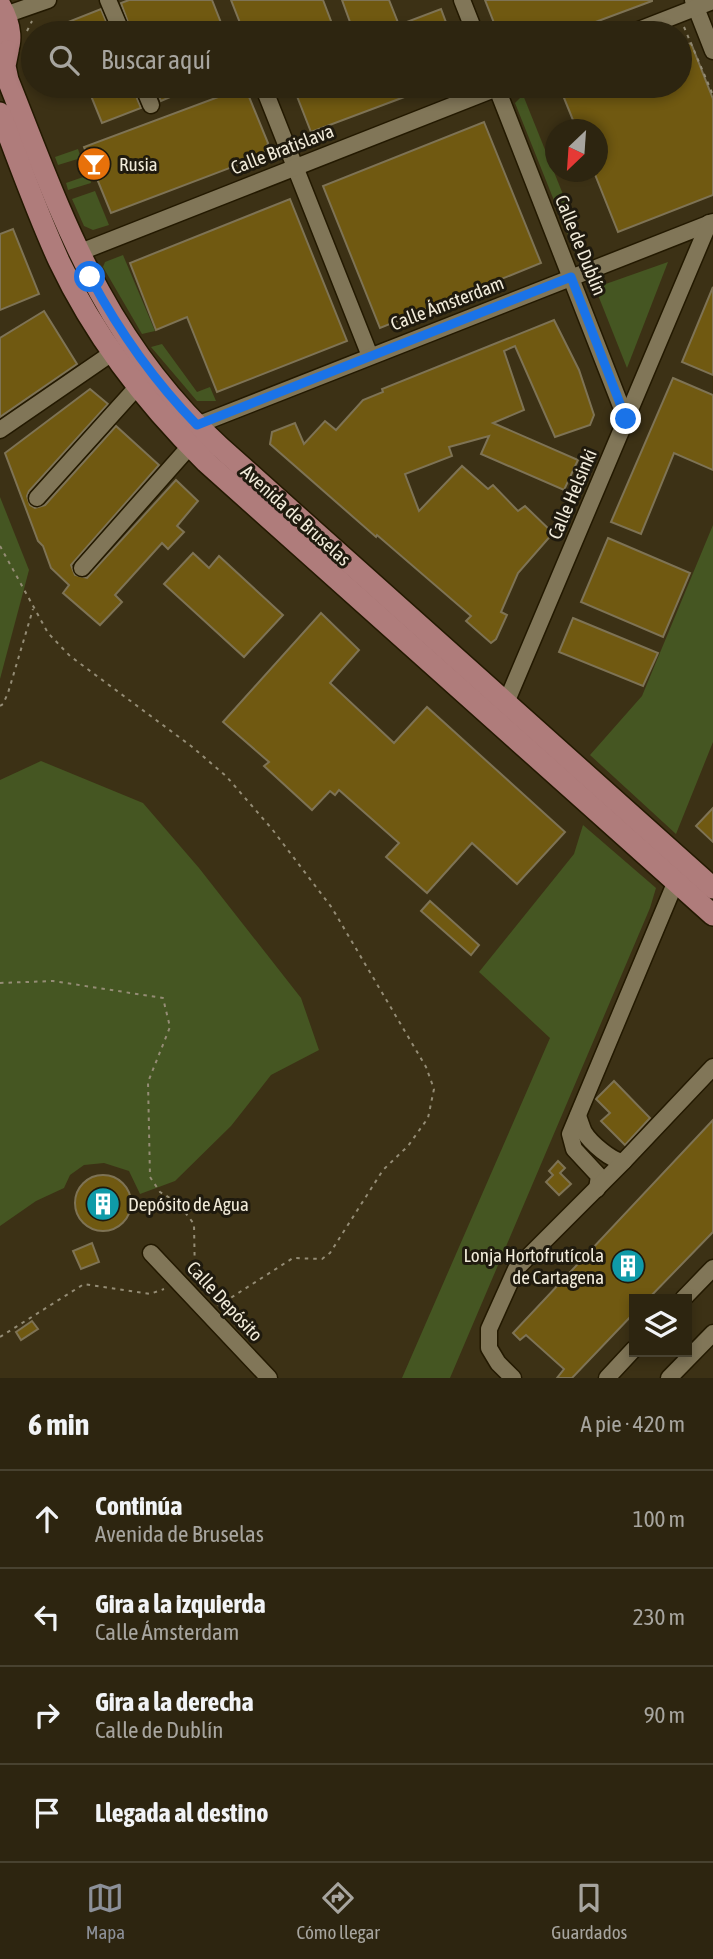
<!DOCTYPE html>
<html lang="es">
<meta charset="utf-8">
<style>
:root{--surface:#2d2510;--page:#39311e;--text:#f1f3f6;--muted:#a7a59f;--line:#484230;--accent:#8c9099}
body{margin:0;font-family:"Asap Condensed",sans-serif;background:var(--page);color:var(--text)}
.controls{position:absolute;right:21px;bottom:21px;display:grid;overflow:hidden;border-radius:0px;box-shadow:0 4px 10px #0003}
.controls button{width:63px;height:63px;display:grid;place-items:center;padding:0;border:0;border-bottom:2px solid var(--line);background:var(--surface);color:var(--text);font:35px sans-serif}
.compass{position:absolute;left:545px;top:119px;width:63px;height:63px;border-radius:50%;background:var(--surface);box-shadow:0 4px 10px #0003;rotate:205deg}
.stop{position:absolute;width:21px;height:21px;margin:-16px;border:5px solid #1a73e8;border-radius:50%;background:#fff}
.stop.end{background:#1a73e8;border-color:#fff;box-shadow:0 2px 7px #0008}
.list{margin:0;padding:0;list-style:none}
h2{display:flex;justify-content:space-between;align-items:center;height:91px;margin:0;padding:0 28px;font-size:30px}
h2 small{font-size:23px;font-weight:400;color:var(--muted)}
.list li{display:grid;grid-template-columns:46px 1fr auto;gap:21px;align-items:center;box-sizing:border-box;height:98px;padding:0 28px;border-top:2px solid var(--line)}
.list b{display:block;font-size:26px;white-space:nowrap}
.list p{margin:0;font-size:23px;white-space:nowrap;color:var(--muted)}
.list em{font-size:23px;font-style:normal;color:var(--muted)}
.icon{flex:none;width:38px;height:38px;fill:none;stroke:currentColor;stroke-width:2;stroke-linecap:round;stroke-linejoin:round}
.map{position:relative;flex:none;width:713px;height:1378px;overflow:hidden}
.search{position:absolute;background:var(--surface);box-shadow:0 4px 10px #0003;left:21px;right:21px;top:21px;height:77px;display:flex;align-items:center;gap:18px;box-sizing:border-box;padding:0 24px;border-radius:38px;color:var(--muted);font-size:26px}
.sheet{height:483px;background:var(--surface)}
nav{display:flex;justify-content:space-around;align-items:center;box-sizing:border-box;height:98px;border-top:2px solid var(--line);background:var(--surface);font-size:19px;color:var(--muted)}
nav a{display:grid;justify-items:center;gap:4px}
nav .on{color:var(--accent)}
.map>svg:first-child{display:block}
</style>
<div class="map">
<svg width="713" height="1378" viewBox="0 0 713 1378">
<rect width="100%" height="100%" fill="#3c3115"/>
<g fill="#455622">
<polygon points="523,95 587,254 582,255 575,253 515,103"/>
<polygon points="78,149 81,158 58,165 55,157"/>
<polygon points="89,175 91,183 68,190 66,183"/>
<polygon points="95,191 109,225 93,230 84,226 72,199"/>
<polygon points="123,255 155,331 142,334 103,267 105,262"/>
<polygon points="668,262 627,368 598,295 600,286"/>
<polygon points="162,344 197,392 210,387 216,401 197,401 151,347"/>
<polygon points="0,497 29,570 0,679"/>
<polygon points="713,525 713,742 676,834 590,755 642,696"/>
<polygon points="41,761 143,803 199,868 301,998 319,1050 271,1075 231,1126 175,1181 140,1194 129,1171 104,1163 84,1165 70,1175 64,1188 36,1201 0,1226 0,780"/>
<polygon points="583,825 656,888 650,908 450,1378 402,1378 550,1038 479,972 574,854"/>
</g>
<g fill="#705911" stroke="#7e7355" stroke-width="2">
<polygon points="129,0 212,0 225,33 132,33 121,3"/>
<polygon points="231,0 323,0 334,29 322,33 244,33"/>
<polygon points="342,0 389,0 399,25 441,9 450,33 354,33"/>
<polygon points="485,0 652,0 652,1 566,33 498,33"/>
<polygon points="101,9 111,33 66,33 63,24"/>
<polygon points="691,43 713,99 713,195 618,232 594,172 598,172 598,130 577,130 562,93 580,86 680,86 680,47"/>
<polygon points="87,86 132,86 141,108 102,123"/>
<polygon points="154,86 196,86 161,101"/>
<polygon points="293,86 430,86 431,87 311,132"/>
<polygon points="245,87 268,143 264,155 111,213 84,147"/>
<polygon points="484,122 541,263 380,328 323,186"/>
<polygon points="290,199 347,341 217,392 187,317 156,330 130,263"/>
<polygon points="13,229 39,294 0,310 0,234"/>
<polygon points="713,287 713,375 682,362"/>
<polygon points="44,311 77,364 0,417 0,338"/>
<polygon points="554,320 579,370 594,415 590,425 555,437 515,346 504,351 524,410 493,423 578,460 564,490 481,454 489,436 449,447 452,456 405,474 419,511 462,466 488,489 493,485 518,511 525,506 553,533 518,573 501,612 507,615 496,639 491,643 466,621 471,616 377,535 376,537 270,444 272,432 295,423 304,444 325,421 336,430 363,400 383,392 382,389"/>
<polygon points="673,378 713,395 713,470 674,453 641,534 611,522"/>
<polygon points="90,389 108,404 29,491 27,496 30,505 35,508 45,505 116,426 159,465 71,565 75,575 87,578 176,480 198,501 177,526 184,532 168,549 162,543 115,595 122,602 100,625 63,593 69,585 51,568 43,546 38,541 5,453"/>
<polygon points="608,538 690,573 663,637 581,602"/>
<polygon points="193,553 209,568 219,556 283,615 244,657 164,584"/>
<polygon points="321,613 359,650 330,683 394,743 427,707 565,832 517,884 472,843 427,893 386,857 399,843 339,790 335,795 330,791 312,810 264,766 269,762 223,722"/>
<polygon points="573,618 658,653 643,686 559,652"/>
<polygon points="713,808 713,842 696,826"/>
<polygon points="430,901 479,945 471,955 421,911"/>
<polygon points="614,1081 650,1118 625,1145 601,1121 610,1113 596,1099"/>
<polygon points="713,1120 713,1232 648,1299 634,1299 634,1313 572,1378 557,1378 564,1369 526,1335 520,1340 513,1333"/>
<polygon points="558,1161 565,1168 560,1173 571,1184 559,1195 546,1182 553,1175 549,1171"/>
<circle cx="103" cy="1203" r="28"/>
<polygon points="92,1243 99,1262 81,1269 73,1251"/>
<polygon points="32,1321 38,1329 21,1340 16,1332"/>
</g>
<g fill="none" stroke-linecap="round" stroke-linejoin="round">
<g stroke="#231900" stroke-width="19">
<g id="minor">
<polyline points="108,0 122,33"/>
<polyline points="462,0 475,33"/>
<polyline points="693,0 713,51"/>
<polyline points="5,15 48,0"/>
<polyline points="631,33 713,1"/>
<polyline points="143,86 151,105"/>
<polyline points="263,86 370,356"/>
<polyline points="496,86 626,419"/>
<polyline points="78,253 502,86"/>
<polyline points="197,425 713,222"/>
<polyline points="0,430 112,353"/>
<polyline points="37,498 137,387"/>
<polyline points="82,568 190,446"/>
<polyline points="506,703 709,223"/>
<path d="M 578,1116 C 580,1121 582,1128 584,1132 C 590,1142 613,1163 624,1161"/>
<polyline points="597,1189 599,1176 574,1149 570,1134 676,881"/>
<polyline points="151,1253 269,1378"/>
<polyline points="683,1299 713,1268"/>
<polyline points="513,1378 498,1363 489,1348 489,1329 516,1269 624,1161 713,1067"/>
<polyline points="607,1378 634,1349"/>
<polyline points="669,1378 713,1333"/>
</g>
</g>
<g stroke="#231900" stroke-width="24">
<g id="major">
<path d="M 0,5 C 10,23 16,46 0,61"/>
<path d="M 8,51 L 5,66 L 8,80 C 64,221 104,341 220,447 L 713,888"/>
<path d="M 0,113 C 19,162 37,213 59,261 C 95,337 146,403 206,462 L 713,915"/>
</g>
</g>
<g stroke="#948c75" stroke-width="2" stroke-dasharray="3.5 5" stroke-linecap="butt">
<polyline points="684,27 713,95"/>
<polyline points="27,31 32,21"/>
<polyline points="0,546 48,633 70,656 191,746 226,776 272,829 332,908 426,1067 434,1089 428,1118 408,1146 383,1170 330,1253 322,1259 293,1258 218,1306"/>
<polyline points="0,706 3,704 8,693 33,609"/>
<polyline points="0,983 53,981 163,998 170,1027 148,1082 150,1177 160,1192 178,1203 194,1224 195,1280"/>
<polyline points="0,1337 84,1284 150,1294 164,1289"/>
</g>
<use href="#minor" stroke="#817658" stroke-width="16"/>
<use href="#major" stroke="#af7c7b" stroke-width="21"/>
</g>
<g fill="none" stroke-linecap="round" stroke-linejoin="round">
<path stroke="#1a73e8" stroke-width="9" d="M 90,277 C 119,331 154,381 197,425 L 571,277 L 626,419"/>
</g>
<defs>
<g id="bar-disc" transform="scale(1.75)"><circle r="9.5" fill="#e8710a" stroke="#1f1a0e"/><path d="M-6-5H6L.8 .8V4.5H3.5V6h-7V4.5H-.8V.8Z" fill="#fff"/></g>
<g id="building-disc" transform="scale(1.75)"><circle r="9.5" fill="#0f9aa8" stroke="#1f1a0e"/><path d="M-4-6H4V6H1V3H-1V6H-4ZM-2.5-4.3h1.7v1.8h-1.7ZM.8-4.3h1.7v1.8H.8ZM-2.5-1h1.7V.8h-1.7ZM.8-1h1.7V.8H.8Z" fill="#fff"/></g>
</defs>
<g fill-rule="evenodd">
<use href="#bar-disc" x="94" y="164"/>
<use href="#building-disc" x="103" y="1204"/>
<use href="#building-disc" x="628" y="1266"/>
</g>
<g text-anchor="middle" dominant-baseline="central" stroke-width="6" stroke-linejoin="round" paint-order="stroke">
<g font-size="19" fill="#f1ebda" stroke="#1f1a0e">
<text transform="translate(282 149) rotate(-21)">Calle Bratislava</text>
<text transform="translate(581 245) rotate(68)">Calle de Dublín</text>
<text transform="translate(447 303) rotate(-21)">Calle Ámsterdam</text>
<text transform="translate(572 494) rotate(-67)">Calle Helsinki</text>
<text transform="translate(296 515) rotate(42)">Avenida de Bruselas</text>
<text transform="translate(225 1301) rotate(47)">Calle Depósito</text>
</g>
<g font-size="19" fill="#f1ebda" stroke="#1f1a0e" text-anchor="start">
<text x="119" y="164">Rusia</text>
<text x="128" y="1204">Depósito de Agua</text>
<text x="604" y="1255" text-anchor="end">Lonja Hortofrutícola<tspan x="604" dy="22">de Cartagena</tspan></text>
</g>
</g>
</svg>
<div class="controls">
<button><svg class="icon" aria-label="layers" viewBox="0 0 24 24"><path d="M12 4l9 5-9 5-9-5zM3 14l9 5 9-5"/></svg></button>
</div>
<svg class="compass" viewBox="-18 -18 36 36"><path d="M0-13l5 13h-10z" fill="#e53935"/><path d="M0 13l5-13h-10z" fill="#a7a59f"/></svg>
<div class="stop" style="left:90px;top:277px"></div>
<div class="stop end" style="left:626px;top:419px"></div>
<div class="search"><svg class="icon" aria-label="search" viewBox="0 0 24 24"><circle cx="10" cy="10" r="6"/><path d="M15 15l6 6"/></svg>Buscar aquí</div>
</div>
<section class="sheet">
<h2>6 min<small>A pie · 420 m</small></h2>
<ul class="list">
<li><svg class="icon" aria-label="ahead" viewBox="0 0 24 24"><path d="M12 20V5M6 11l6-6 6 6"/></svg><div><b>Continúa</b><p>Avenida de Bruselas</p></div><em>100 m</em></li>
<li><svg class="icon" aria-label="left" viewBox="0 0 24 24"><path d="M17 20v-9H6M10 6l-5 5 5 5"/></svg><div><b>Gira a la izquierda</b><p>Calle Ámsterdam</p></div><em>230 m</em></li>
<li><svg class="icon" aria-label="right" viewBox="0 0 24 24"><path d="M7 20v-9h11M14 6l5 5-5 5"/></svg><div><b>Gira a la derecha</b><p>Calle de Dublín</p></div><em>90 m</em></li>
<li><svg class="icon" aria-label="arrive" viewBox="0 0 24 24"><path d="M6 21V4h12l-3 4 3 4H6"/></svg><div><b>Llegada al destino</b></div></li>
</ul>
</section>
<nav>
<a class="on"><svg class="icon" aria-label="map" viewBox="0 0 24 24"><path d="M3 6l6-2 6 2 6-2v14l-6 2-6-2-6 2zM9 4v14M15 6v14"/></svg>Mapa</a>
<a><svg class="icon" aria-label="directions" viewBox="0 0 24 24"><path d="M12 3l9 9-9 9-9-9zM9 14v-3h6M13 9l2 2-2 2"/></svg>Cómo llegar</a>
<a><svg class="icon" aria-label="saved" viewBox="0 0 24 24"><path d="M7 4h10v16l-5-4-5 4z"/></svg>Guardados</a>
</nav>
